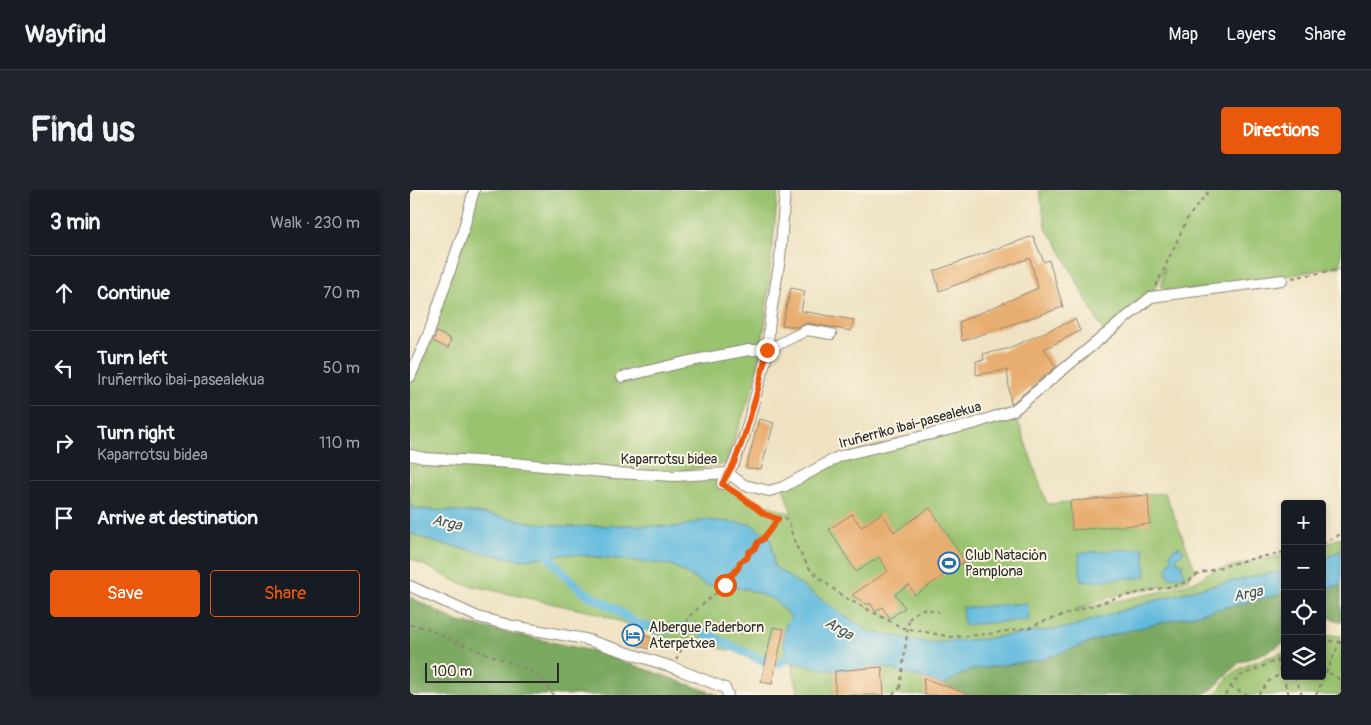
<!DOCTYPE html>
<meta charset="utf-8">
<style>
:root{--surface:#171b24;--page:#20242c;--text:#f1f3f6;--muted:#9ea1a6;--line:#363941;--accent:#ea580c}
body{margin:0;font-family:Pangolin,sans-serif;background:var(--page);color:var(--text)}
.controls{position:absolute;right:15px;bottom:15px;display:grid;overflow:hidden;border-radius:5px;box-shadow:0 2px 8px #0003}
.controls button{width:45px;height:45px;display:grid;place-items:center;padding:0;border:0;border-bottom:1px solid var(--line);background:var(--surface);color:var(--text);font:25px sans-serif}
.scale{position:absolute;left:15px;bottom:12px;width:134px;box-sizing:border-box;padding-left:5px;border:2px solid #2b2b2b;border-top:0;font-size:14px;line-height:18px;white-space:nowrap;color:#2b2b2b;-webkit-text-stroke:4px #fcf5e5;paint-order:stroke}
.stop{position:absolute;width:15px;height:15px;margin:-11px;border:4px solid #ea580c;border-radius:50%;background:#fff}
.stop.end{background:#ea580c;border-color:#fff;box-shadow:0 1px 5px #0008}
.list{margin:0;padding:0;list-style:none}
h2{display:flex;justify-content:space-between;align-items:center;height:65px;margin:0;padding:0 20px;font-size:21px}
h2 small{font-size:16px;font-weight:400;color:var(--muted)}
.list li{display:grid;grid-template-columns:32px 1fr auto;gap:15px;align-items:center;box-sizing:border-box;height:75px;padding:0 20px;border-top:1px solid var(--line)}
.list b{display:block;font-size:19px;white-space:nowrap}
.list p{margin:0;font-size:16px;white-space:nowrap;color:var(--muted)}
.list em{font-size:16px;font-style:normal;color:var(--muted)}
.actions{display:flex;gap:10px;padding:15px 20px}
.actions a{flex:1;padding:11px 0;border:1px solid var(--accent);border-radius:5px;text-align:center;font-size:18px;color:var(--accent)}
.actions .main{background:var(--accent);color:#fff}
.icon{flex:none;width:28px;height:28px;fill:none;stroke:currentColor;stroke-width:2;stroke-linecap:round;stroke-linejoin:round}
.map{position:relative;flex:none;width:931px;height:505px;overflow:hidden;border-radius:5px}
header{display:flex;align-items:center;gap:30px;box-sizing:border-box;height:70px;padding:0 25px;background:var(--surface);border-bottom:1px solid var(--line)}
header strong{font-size:24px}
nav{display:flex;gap:28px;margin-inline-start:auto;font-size:18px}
.intro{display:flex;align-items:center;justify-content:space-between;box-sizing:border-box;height:120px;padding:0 30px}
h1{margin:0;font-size:35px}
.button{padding:12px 22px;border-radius:5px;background:var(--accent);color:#fff;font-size:18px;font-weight:700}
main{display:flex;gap:30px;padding:0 30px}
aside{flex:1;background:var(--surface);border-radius:5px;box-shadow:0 2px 8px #0003}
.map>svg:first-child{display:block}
</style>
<header>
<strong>Wayfind</strong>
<nav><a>Map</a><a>Layers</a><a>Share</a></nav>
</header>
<div class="intro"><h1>Find us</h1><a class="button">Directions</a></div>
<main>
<aside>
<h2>3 min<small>Walk · 230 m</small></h2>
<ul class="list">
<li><svg class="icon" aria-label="ahead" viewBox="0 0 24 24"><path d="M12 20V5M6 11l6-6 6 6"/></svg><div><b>Continue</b></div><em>70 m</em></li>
<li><svg class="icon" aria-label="left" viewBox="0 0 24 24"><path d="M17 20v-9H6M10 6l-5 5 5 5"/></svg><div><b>Turn left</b><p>Iruñerriko ibai-pasealekua</p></div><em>50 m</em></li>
<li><svg class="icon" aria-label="right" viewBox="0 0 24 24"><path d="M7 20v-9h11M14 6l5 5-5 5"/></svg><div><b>Turn right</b><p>Kaparrotsu bidea</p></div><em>110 m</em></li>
<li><svg class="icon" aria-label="arrive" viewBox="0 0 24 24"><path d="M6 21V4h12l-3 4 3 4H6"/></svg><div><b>Arrive at destination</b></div></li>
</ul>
<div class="actions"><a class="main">Save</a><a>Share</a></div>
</aside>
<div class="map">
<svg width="931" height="505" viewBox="0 0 931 505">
<rect width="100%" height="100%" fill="#fcf5e5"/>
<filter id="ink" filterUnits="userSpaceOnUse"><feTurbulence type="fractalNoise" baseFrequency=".02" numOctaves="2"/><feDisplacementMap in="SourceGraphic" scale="10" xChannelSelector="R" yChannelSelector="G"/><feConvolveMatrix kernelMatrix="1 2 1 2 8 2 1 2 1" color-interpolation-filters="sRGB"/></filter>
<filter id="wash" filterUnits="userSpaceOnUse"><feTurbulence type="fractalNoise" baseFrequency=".0096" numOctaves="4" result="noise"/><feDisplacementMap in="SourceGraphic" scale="20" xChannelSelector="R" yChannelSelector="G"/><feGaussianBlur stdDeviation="1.12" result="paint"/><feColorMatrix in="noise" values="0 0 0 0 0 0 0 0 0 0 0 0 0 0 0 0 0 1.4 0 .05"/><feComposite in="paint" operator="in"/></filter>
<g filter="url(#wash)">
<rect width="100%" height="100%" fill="#efe2c2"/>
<g fill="#9ac36f" stroke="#62774d">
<polygon points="64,0 368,0 355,134 345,193 315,274 277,280 239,281 305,287 329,305 382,324 373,297 430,266 604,220 637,314 755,303 786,381 779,384 780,389 765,394 710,404 664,420 749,402 789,390 798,383 818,377 875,365 875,380 787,399 733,414 660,437 574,449 520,453 458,441 426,420 364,376 361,349 295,330 269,337 215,335 159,337 125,333 82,325 56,322 7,319 0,315 0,194 21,151 38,158 41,149 24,141"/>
<polygon points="629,0 800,0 794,9 801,0 931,0 931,76 833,94 760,102 751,97 755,77 741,107 695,145 646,52 637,41"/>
<polygon points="0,343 27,353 109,370 160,364 262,375 296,395 337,399 365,410 381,427 425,481 472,477 513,488 549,501 549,505 389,505 381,473 255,447 185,423 49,393 0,368"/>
<polygon points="931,347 931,361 912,369 912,356"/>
<path d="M 921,445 L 931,446 L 931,505 L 803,505 C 810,501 813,492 819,487 C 832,474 857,468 875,462 L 875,486 L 912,486 L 912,448 Z"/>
</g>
<g fill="#7ba962" stroke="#536a46">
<polygon points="931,395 931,433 919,427 912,431 912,400"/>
<polygon points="875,403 875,452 859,461 830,472 804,498 792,505 549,505 549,501 533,495 559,480 634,469 700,445"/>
<polygon points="0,407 49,432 187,462 308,505 0,505"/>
</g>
<g fill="#60bade" stroke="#467284">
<path d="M 0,315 L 7,319 L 56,322 L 82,325 L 125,333 L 159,337 L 214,335 L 269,337 L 295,330 L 341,334 L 361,349 L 364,376 L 426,420 L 459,441 L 520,453 L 574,449 L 660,437 L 733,414 L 787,399 L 875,380 L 875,403 L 700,445 L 634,469 L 559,480 L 533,495 L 513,488 L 472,477 L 425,481 L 381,473 C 373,454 368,445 381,427 L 365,410 L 337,399 L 296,395 L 262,375 L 160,364 L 109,370 L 27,353 L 0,343 Z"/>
<polygon points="770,357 773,360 773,363 767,367 767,372 774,374 771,376 775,385 759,388 757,377 762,369 760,364 763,359"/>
<polygon points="734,358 736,387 671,392 669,363"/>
<polygon points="931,361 931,395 912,400 912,369"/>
<polygon points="618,413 619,430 554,435 552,418"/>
</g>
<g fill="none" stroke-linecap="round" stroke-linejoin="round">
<polyline stroke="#60bade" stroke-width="9" points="131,358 158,388 175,403 202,417 225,433 249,440 282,437 349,469 369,473 389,464"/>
</g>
<g id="blocks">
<g fill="#e8ad70">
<polygon points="623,46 634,72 639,70 653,117 552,151 549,132 628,98 620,68 529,101 524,81"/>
<polygon points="381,98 395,101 391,121 444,130 441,141 398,133 387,137 372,135"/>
<polygon points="665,129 670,141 634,159 646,177 601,214 597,180 566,185 566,171 574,170 573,164 597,159"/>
<polygon points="27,142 41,149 38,158 23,151"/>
<polygon points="349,229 364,233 351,279 336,278"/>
<polygon points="738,305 740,334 662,340 660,311"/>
<polygon points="520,318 555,371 505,405 499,395 485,404 495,418 480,428 472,417 466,422 460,413 458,415 442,405 478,381 469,367 446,382 419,339 442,324 451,337 472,323 484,342"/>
<polygon points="363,437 374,439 362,494 351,492"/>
<polygon points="230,443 242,448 239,459 226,455"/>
<polygon points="472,477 474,505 425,505 425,481"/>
<polygon points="513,488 558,504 557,505 515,505"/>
</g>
</g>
</g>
<g filter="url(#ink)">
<use href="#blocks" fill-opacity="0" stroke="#8d8676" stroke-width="1"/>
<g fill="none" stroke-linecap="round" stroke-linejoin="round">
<g stroke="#8d8676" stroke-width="12">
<g id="minor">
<polyline points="0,187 19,143 52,45 64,0"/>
<polyline points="212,187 275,172 339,160 357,160 397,140 421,144"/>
<polyline points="0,265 14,268 103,273 203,283 265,286 318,283"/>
<polyline points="318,283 334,295 359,301 373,297 430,266 563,234 604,220 741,107 872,90"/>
<polyline points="312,294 324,273 335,244 357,165 360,129 370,69 375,0"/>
<polyline points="0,396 68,427 103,436 175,449 262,477 315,498 318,505"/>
</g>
</g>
<g stroke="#8d8676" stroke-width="2" stroke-dasharray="4 4" stroke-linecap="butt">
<polyline points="882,88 931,79"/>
<polyline points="746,96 778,27 800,0"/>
<path d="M 319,299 C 327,304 335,309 343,315 C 353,323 361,330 375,328 L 379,331 L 381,341 L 386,356 L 400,379 L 413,391 L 434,407 L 493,438 L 542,447 L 578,444 L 623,437 L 629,433 L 709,407 L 767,395 L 779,391 L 788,384 L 832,371 L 875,362"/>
<polyline points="912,354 931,344"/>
<polyline points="499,429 504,424 512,419 529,422"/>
<polyline points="0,435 17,438 43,451 116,478 130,487 143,505"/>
<polyline points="912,454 920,451 931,452"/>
<polyline points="266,470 277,448 277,428 315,395 317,387 323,384 328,378 330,372 337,368 339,362 345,358 348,351 353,349 368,329"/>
<polyline points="867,470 879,505"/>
<polyline points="912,480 925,486 931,491"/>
<polyline points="885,486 892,505"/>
<polyline points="820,497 838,505"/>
<polyline points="482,505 490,498"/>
<polyline points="815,505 824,492 830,486 875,467"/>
<polyline points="848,505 859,491 875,481"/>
<polyline points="906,505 930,452"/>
</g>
<use href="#minor" stroke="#fff" stroke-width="10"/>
<polyline stroke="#8d8676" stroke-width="2" stroke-dasharray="4 4" stroke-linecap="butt" points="490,498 499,429"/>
</g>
</g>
<g fill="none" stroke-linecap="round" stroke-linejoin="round" filter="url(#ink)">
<polyline stroke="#ea580c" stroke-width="6" points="315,395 317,387 323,384 328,378 330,372 337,368 339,362 345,358 348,352 353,349 368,329 354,324 329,305 312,294 324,273 335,244 348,199 357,160"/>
</g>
<defs>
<g id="stadium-ring" transform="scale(1.125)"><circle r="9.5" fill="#fcf5e5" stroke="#1f6fb2" stroke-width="1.5"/><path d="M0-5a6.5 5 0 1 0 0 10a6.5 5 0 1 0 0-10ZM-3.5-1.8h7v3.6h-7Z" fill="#1f6fb2"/></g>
<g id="hotel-ring" transform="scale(1.125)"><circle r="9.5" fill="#fcf5e5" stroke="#1f6fb2" stroke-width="1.5"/><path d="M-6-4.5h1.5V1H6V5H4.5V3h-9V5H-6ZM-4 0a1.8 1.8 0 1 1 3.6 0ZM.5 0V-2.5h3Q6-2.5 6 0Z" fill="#1f6fb2"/></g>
</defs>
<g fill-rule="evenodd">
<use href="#stadium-ring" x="539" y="373"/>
<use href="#hotel-ring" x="223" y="445"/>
</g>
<g text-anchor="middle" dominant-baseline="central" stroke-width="4" stroke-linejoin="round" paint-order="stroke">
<g font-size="14" fill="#2b2b2b" stroke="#fcf5e5">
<text transform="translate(500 235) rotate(-15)">Iruñerriko ibai-pasealekua</text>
<text x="259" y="269">Kaparrotsu bidea</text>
</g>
<g font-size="14" fill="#2b2b2b" stroke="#fcf5e5" text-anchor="start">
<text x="555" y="365">Club Natación<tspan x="555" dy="16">Pamplona</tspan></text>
<text x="239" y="437">Albergue Paderborn<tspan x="239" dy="16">Aterpetxea</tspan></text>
</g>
<g font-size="15" font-style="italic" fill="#3b5661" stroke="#fcf5e5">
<text transform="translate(37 333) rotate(12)">Arga</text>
<text transform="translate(838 404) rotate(-12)">Arga</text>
<text transform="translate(429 439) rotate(30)">Arga</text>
</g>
</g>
</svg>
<div class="controls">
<button>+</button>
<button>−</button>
<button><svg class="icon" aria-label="locate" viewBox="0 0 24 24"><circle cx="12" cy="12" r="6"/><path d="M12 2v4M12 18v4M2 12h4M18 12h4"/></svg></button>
<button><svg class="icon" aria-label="layers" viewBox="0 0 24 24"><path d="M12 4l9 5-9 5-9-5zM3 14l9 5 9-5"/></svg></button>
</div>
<div class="scale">100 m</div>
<div class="stop" style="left:315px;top:395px"></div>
<div class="stop end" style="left:357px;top:160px"></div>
</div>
</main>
